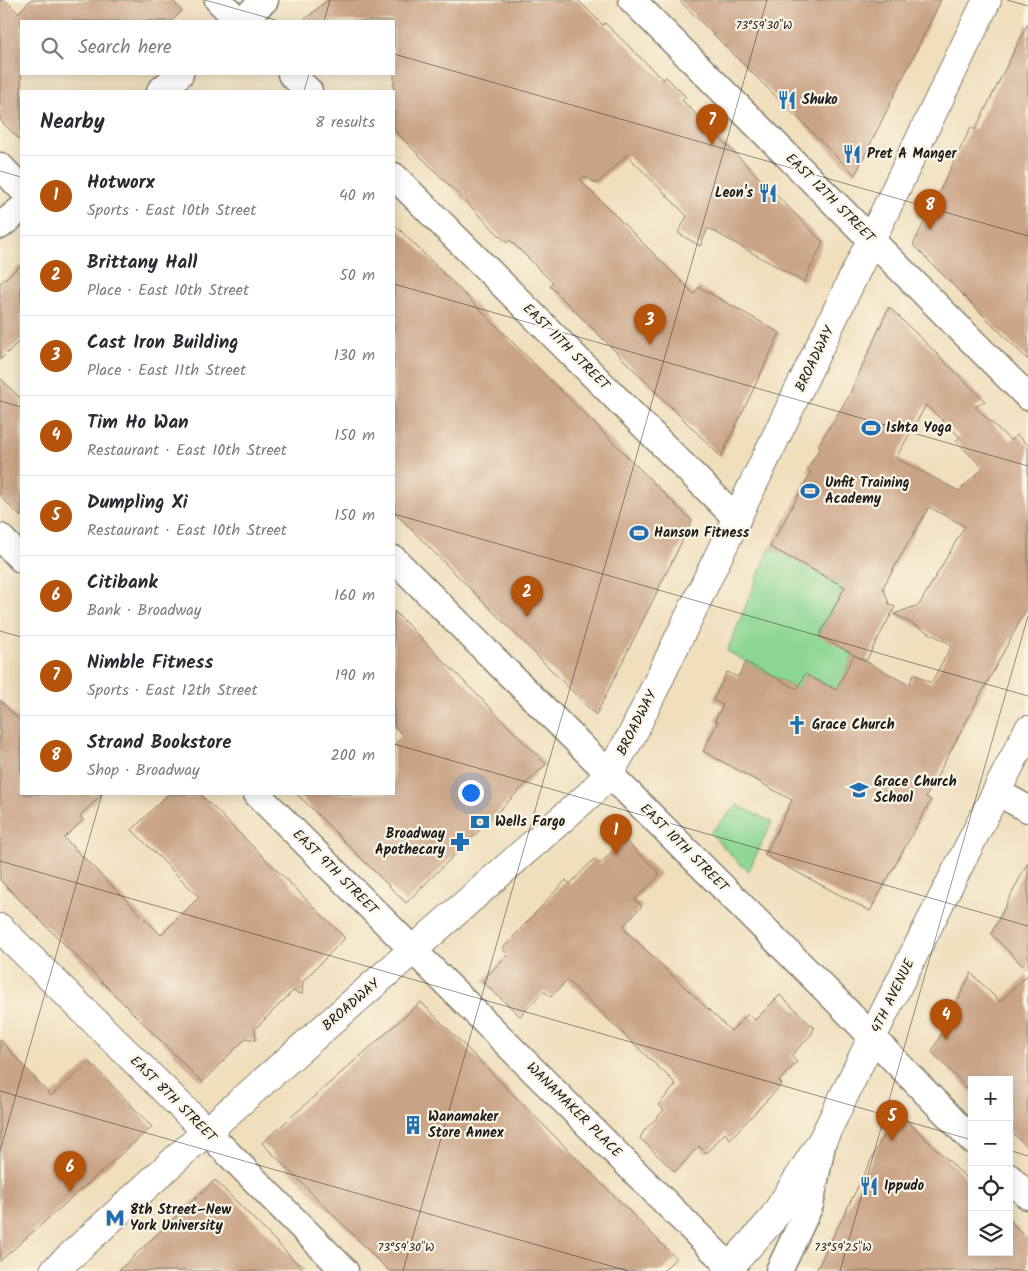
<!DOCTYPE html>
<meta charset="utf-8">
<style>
:root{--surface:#fff;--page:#f2f2f3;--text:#2b2b33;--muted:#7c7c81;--line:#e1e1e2;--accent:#b45309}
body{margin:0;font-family:Kalam,sans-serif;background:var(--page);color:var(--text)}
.controls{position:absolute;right:15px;bottom:15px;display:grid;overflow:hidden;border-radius:0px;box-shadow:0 2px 12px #0003}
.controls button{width:45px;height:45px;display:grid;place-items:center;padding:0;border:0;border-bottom:1px solid var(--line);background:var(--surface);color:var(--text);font:25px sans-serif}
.you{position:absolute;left:470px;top:792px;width:18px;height:18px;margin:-12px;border:4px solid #fff;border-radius:50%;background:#1a73e8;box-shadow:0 0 0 8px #1a73e833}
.badge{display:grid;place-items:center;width:32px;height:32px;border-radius:50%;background:var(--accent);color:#fff;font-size:16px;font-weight:700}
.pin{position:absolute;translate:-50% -41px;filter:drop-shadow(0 1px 2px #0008)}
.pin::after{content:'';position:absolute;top:26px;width:18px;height:15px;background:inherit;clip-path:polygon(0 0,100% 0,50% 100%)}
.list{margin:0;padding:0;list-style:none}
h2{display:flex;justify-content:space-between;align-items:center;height:65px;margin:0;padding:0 20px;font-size:21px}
h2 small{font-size:16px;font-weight:400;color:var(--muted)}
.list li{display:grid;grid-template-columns:32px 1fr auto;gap:15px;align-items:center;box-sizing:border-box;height:80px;padding:0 20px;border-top:1px solid var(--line)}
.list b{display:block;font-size:19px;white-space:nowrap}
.list p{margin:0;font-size:16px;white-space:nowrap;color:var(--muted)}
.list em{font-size:16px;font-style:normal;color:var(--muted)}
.icon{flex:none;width:28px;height:28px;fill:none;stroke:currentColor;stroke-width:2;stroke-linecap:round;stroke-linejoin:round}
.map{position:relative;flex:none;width:1028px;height:1271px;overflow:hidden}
.search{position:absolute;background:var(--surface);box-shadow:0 2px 12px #0003;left:20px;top:20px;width:375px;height:55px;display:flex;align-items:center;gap:12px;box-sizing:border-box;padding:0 18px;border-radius:0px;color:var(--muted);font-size:19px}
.panel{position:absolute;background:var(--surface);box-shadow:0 2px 12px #0003;left:20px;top:90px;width:375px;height:705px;border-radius:0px}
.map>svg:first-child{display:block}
</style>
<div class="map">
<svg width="1028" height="1271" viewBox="0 0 1028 1271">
<rect width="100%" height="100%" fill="#fcf5e5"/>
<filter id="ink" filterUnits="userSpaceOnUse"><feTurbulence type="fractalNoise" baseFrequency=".02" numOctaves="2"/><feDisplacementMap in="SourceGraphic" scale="10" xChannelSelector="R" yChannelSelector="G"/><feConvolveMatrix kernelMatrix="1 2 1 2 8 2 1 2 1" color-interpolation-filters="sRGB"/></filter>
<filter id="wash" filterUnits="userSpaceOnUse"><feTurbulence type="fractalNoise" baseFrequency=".0096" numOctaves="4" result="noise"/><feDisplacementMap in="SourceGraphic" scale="20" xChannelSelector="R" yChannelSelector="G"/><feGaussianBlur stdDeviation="1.12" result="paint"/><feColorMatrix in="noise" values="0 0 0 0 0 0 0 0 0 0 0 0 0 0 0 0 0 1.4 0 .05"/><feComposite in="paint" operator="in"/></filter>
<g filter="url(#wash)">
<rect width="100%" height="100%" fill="#f0debc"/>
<g fill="#8bd692" stroke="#547957">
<polygon points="770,547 845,587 819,635 854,654 846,670 855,675 844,694 806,674 797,689 727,651"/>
<polygon points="737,805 772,822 748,872 710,833"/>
</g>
<g id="blocks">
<g fill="#c9a385" fill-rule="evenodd">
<polygon points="0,0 5,0 18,13 31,0 172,0 182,11 172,21 21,21 21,141 0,120"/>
<polygon points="328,0 578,0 603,25 605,23 663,80 666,77 686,97 682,100 823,242 804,282 708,228 700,246 678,233 687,216 627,155 597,184 584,176 580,180 694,294 699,287 780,333 721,457 550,286 553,283 510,240 507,243 394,130 394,21 303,21"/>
<polygon points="679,0 941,0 855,175"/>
<polygon points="1028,23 1028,360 913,245 971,127 975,130"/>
<polygon points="394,224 692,521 596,715 394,512"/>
<polygon points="21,265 21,339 0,360 0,283"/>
<path d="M 889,307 L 985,401 L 975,407 L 1011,441 L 1017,435 L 1028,445 L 1028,606 L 926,797 L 931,800 L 870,911 L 765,855 L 792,800 L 703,751 L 718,722 L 715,720 L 723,705 L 713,700 L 727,672 L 738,677 L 746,662 L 797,689 L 805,674 L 836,690 L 854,655 L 909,685 L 914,674 L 931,683 L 952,645 L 894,614 L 919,605 L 965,526 L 929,507 L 883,587 L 889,604 L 895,607 L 866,661 L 819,636 L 845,587 L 770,547 L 811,472 L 807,470 L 821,446 L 818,445 L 848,398 ZM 926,405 L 960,437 L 956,441 L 983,468 L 959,491 L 896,458 Z"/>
<polygon points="0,378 21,399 21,517 0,496"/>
<polygon points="394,611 546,764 406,903 297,794 394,794 394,745 403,735 394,726"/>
<polygon points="0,700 21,722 21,794 102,794 80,816 83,820 64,838 161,935 199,897 132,830 168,794 200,794 345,938 303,981 302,994 293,991 255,1029 256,1040 246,1038 202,1082 0,880"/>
<polygon points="624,839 660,874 635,900 642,906 624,925 626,928 624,929 731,1031 748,1014 755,1020 780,995 814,1028 811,1035 791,1056 797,1062 779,1081 782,1084 730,1139 725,1133 706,1153 699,1146 675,1172 640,1138 644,1131 664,1110 658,1105 676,1085 674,1082 567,980 551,997 544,991 520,1016 482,981 508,954 502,949 566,880 570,884 594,859 600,864"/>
<polygon points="1028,862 1028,971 991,934"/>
<polygon points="971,973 1000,1002 1028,974 1028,1148 1009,1130 1009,1080 972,1080 972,1093 932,1052"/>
<polygon points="421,1002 676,1258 663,1271 389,1271 262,1143"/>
<polygon points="0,1039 51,1096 90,1062 152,1127 0,1261"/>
<polygon points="896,1110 972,1183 972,1252 1009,1252 1009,1220 1028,1239 1028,1271 816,1271"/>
<polygon points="215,1180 305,1271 118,1271"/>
</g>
</g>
</g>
<g filter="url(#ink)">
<use href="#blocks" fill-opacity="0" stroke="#867d6c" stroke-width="1"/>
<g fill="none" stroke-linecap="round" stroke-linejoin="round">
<g stroke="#867d6c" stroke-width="29">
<g id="minor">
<polyline points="218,0 239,21"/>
<polyline points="632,0 1028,397"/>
<polyline points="241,21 265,0"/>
<polyline points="291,74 309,91"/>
<polyline points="160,91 180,74"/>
<polyline points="0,166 21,188"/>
<polyline points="394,176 737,519"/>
<polyline points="0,226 21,209"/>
<polyline points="0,537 21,559"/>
<polyline points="394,559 836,1000 972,1140"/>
<polyline points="997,792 1028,809"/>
<polyline points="257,794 734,1271"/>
<polyline points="207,1132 345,1271"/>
<polyline points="1009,1177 1028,1196"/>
<polyline points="779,1271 810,1205 823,1140"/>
</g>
</g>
<g stroke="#867d6c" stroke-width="30">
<g id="major">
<polyline points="0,928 207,1132"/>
<polyline points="54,1271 189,1147 590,794 609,774 633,733 987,0"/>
<polyline points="726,1271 771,1221 823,1139 886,1009 1028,730"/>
</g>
</g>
<use href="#minor" stroke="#fff" stroke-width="26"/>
<use href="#major" stroke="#fff" stroke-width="28"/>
</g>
</g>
<path fill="none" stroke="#1c1c1c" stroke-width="1" stroke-opacity="0.45" d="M 205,0 L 279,21M 1007,0 L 1028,6M 324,21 L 330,0M 394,54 L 1028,236M 304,91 L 309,74M 0,171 L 21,177M 394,284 L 1028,466M 0,401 L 21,407M 394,514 L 1028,696M 0,631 L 21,637M 394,744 L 1028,926M 0,861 L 972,1140M 0,1091 L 628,1271M 1009,1150 L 1028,1156M 0,1151 L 102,794M 403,1271 L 767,0M 840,1271 L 1028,616"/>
<defs>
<g id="restaurant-bare" transform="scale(1.5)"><path d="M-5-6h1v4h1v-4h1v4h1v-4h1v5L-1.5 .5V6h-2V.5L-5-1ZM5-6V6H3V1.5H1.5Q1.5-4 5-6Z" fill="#1f6fb2" stroke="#fcf5e5" stroke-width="2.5" paint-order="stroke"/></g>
<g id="stadium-bare" transform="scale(1.5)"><path d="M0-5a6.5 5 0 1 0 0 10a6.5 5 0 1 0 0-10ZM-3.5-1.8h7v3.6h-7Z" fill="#1f6fb2" stroke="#fcf5e5" stroke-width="2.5" paint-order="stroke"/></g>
<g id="church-bare" transform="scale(1.5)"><path d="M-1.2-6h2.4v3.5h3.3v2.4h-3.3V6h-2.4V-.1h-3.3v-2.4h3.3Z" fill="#1f6fb2" stroke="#fcf5e5" stroke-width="2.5" paint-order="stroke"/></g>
<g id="school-bare" transform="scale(1.5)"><path d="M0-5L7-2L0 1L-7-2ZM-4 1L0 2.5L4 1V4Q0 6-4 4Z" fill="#1f6fb2" stroke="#fcf5e5" stroke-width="2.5" paint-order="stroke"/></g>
<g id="bank-bare" transform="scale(1.5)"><path d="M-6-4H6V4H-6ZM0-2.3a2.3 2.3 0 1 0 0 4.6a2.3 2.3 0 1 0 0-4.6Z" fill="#1f6fb2" stroke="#fcf5e5" stroke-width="2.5" paint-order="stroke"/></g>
<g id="pharmacy-bare" transform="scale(1.5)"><path d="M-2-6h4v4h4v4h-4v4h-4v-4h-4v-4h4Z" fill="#1f6fb2" stroke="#fcf5e5" stroke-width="2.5" paint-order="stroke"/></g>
<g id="building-bare" transform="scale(1.5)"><path d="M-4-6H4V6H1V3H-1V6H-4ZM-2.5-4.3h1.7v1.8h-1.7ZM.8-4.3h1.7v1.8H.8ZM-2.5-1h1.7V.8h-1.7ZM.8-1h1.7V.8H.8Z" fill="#1f6fb2" stroke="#fcf5e5" stroke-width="2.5" paint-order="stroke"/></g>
<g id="metro-bare" transform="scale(1.5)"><path d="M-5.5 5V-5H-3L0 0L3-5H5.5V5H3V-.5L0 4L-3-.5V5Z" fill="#1f6fb2" stroke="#fcf5e5" stroke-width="2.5" paint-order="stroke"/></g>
</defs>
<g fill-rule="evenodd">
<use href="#restaurant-bare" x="787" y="100"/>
<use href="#restaurant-bare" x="852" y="154"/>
<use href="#restaurant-bare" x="768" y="193"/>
<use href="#stadium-bare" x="871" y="428"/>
<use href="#stadium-bare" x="810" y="491"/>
<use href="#stadium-bare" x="639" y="533"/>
<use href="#church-bare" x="797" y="725"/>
<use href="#school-bare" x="859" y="790"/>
<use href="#bank-bare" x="480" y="822"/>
<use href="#pharmacy-bare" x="460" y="842"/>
<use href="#building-bare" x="413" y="1125"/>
<use href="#restaurant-bare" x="869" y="1186"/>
<use href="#metro-bare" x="115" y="1218"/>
</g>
<g text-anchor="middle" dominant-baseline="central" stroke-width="4.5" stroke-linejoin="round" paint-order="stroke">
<g font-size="14" font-weight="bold" fill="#1c1c1c" stroke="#fcf5e5" text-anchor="start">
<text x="802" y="100">Shuko</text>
<text x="867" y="154">Pret A Manger</text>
<text x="753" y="193" text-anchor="end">Leon's</text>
<text x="886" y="428">Ishta Yoga</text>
<text x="825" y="483">Unfit Training<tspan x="825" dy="16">Academy</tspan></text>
<text x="654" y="533">Hanson Fitness</text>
<text x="812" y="725">Grace Church</text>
<text x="874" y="782">Grace Church<tspan x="874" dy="16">School</tspan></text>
<text x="495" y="822">Wells Fargo</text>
<text x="445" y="834" text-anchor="end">Broadway<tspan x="445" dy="16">Apothecary</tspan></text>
<text x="428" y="1117">Wanamaker<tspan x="428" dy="16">Store Annex</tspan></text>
<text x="884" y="1186">Ippudo</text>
<text x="130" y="1210">8th Street–New<tspan x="130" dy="16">York University</tspan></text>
</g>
<g font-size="14" fill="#1c1c1c" stroke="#fcf5e5">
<text transform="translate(830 198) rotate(45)">EAST 12TH STREET</text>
<text transform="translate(566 347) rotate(45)">EAST 11TH STREET</text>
<text transform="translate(815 359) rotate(-64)">BROADWAY</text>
<text transform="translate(637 723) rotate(-63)">BROADWAY</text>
<text transform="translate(684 848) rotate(45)">EAST 10TH STREET</text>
<text transform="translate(335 872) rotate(45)">EAST 9TH STREET</text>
<text transform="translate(893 996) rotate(-64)">4TH AVENUE</text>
<text transform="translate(351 1005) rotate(-41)">BROADWAY</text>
<text transform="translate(173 1099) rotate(45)">EAST 8TH STREET</text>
<text transform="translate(574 1110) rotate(45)">WANAMAKER PLACE</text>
</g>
</g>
<g font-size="12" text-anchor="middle" fill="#1c1c1c" stroke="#fcf5e5" stroke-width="4.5" stroke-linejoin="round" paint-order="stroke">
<text x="764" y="29">73°59'30"W</text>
<text x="406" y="1251">73°59'30"W</text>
<text x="843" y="1251">73°59'25"W</text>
</g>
</svg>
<div class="controls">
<button>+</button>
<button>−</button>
<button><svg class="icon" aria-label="locate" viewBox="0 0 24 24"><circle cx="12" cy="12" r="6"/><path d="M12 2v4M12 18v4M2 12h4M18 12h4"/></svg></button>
<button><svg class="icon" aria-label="layers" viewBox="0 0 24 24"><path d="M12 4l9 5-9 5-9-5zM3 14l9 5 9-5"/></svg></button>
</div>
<div class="you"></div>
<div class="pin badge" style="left:616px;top:855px">1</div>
<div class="pin badge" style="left:527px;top:617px">2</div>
<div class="pin badge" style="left:650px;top:345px">3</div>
<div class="pin badge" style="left:946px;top:1040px">4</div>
<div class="pin badge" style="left:892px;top:1141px">5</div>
<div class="pin badge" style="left:70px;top:1192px">6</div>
<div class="pin badge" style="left:712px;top:145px">7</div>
<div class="pin badge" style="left:930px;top:230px">8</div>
<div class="search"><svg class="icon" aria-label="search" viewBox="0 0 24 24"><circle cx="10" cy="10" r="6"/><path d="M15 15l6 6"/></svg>Search here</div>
<section class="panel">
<h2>Nearby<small>8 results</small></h2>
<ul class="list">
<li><span class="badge">1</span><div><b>Hotworx</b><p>Sports · East 10th Street</p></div><em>40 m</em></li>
<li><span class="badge">2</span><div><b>Brittany Hall</b><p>Place · East 10th Street</p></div><em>50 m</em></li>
<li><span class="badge">3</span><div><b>Cast Iron Building</b><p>Place · East 11th Street</p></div><em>130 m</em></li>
<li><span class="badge">4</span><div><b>Tim Ho Wan</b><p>Restaurant · East 10th Street</p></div><em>150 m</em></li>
<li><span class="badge">5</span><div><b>Dumpling Xi</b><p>Restaurant · East 10th Street</p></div><em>150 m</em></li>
<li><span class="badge">6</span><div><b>Citibank</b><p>Bank · Broadway</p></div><em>160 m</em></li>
<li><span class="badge">7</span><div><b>Nimble Fitness</b><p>Sports · East 12th Street</p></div><em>190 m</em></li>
<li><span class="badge">8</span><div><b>Strand Bookstore</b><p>Shop · Broadway</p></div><em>200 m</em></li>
</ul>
</section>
</div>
